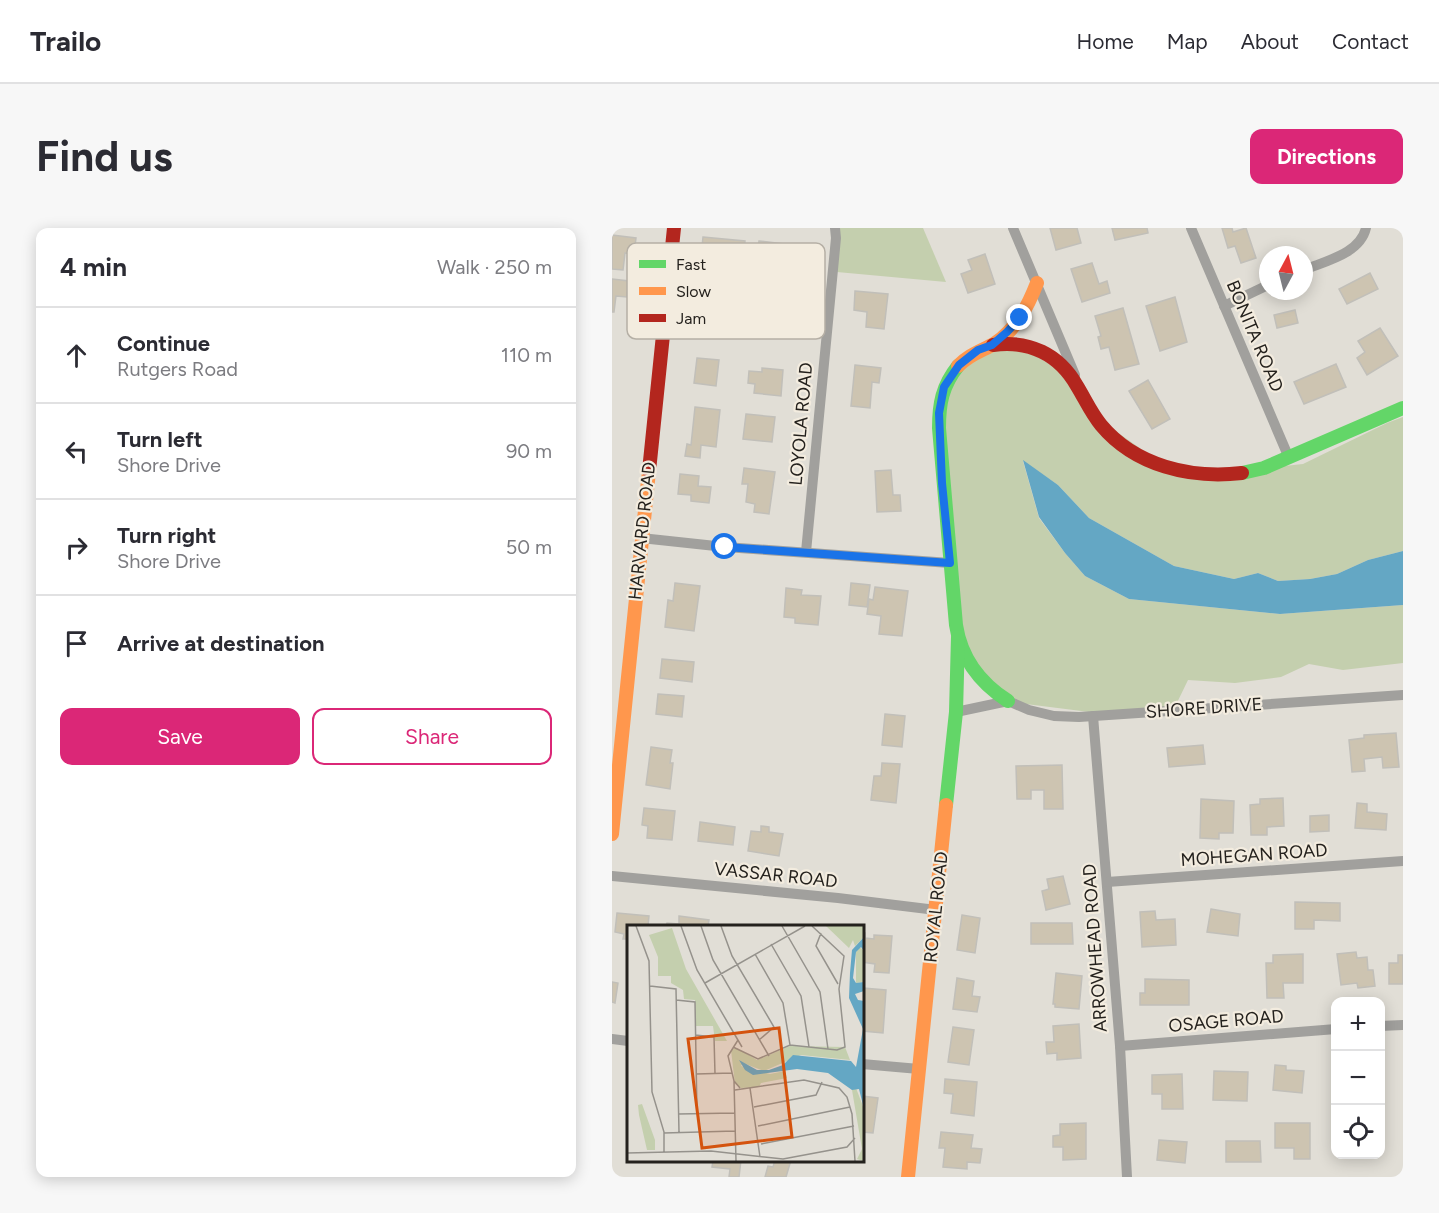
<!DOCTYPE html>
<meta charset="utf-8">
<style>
:root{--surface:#fff;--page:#f7f7f7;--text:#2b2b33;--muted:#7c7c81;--line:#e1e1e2;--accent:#db2777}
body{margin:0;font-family:Figtree,sans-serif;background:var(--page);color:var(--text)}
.controls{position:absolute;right:18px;bottom:18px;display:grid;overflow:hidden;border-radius:12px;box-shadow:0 3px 15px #0003}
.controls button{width:54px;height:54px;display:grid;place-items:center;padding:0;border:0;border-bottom:2px solid var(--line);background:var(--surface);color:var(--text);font:30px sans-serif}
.compass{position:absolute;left:647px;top:18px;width:54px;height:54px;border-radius:50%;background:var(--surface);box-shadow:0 3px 15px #0003;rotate:7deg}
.stop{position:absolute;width:18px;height:18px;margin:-14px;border:4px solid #1a73e8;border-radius:50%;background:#fff}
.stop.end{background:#1a73e8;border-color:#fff;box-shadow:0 2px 6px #0008}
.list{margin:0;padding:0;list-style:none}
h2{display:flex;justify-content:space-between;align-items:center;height:78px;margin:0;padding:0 24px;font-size:26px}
h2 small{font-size:20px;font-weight:400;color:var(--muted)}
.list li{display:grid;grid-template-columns:39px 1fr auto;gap:18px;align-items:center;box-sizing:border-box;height:96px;padding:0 24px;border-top:2px solid var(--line)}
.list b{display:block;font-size:22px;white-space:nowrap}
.list p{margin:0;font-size:20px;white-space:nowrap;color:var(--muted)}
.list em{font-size:20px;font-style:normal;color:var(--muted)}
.actions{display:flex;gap:12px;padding:18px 24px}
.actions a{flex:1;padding:14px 0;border:2px solid var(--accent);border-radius:12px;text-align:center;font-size:21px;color:var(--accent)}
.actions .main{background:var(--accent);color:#fff}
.icon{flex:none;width:33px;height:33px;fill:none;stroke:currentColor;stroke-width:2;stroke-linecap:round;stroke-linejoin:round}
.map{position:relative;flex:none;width:791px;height:949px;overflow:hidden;border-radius:12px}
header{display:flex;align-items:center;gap:36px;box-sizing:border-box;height:84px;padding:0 30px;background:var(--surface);border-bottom:2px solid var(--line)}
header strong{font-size:28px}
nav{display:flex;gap:33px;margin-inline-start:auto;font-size:21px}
.intro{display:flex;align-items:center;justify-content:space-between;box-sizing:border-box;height:144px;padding:0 36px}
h1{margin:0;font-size:42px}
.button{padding:15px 27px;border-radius:12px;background:var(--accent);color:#fff;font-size:21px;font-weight:700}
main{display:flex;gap:36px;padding:0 36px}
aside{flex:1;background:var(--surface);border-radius:12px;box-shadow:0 3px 15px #0003}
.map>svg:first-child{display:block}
</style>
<header>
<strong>Trailo</strong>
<nav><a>Home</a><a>Map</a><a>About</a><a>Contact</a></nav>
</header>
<div class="intro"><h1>Find us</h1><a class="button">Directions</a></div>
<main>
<aside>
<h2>4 min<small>Walk · 250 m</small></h2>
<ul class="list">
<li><svg class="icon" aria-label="ahead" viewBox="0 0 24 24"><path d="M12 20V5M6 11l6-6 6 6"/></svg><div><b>Continue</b><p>Rutgers Road</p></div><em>110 m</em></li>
<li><svg class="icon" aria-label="left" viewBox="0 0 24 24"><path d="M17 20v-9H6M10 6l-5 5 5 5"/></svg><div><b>Turn left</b><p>Shore Drive</p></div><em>90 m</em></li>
<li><svg class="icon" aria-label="right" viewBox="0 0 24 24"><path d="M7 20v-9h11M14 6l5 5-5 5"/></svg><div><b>Turn right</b><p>Shore Drive</p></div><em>50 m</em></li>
<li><svg class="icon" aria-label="arrive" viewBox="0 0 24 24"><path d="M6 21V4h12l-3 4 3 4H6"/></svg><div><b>Arrive at destination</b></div></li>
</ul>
<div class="actions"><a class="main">Save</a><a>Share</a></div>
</aside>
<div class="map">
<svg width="791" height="949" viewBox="0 0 791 949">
<rect width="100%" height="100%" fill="#e1ded6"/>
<g fill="#c4cfae">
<polygon points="226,0 311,0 334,54 225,44"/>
<polygon points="384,120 414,122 451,144 475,183 569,249 691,236 775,195 791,189 791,323 756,332 725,346 698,351 666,353 646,345 622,351 562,338 477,290 446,257 411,233 427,290 453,325 473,348 517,371 668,386 791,377 791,435 731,442 697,436 669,449 623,455 576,452 561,483 509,488 399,474 351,431 329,167 354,132"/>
</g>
<polygon fill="#64a7c4" points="411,232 446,257 477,290 562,338 622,351 646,345 666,353 698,351 725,346 756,332 791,323 791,377 668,386 517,371 473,348 453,325 427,289"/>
<g fill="#cdc4b1" stroke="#c1bfb9" stroke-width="1.5">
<polygon points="438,0 465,0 469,15 444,22"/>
<polygon points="500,0 535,0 536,5 503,12"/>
<polygon points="610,0 620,0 621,4 634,0 644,30 629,35 623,18 616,20"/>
<polygon points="0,7 24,10 22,26 13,25 11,42 0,41"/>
<polygon points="91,9 133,13 130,45 122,44 121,52 112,51 113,41 88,38"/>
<polygon points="147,13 188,18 183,57 142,52"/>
<polygon points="373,26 383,56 356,65 349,46 360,42 356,32"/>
<polygon points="480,35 487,56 495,53 498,65 470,74 459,41"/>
<polygon points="758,45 766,61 735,76 727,61"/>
<polygon points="0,51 17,53 15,69 4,68 2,84 0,84"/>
<polygon points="243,63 276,66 272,101 254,99 255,84 242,82"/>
<polygon points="563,69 575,114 548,123 534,78"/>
<polygon points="511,80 527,136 503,142 497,119 489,121 486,109 489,108 483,88"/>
<polygon points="683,82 686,95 665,100 662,87"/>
<polygon points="768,100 786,128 755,147 745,130 753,124 746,113"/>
<polygon points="85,130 107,132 104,158 82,155"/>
<polygon points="724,136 734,159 692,176 682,154"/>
<polygon points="243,137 269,140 267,155 260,154 258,180 239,178"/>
<polygon points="150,140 171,142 169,168 142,165 143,156 136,155 137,143 150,144"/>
<polygon points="536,152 558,191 540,201 517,163"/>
<polygon points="83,179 108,182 104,219 89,217 88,230 73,228 75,216 79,217"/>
<polygon points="134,186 163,189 160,214 131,211"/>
<polygon points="132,240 163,244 157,286 142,284 143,276 134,274 136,256 130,256"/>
<polygon points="279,242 281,267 288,267 289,283 265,284 263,243"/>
<polygon points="68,246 87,248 86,258 99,259 97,275 79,273 79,267 66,266"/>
<polygon points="63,355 88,358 82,403 53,399 56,372 61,373"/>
<polygon points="239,355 258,357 255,379 237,377"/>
<polygon points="263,359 296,363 290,408 267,406 269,388 255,386 257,371 261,372"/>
<polygon points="174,360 190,362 189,367 209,368 206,397 183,395 183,390 172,389"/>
<polygon points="50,431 82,434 80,454 48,450"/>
<polygon points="46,466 72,468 70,489 44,486"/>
<polygon points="273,486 293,488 290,519 270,517"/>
<polygon points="784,505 787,539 771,540 770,529 752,531 753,543 740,544 737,512 752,510 752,507"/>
<polygon points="591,517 593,536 557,539 555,520"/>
<polygon points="39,519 60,522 58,535 61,535 58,561 34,557"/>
<polygon points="270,535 288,536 284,575 259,572 262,548 269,548"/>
<polygon points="450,537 451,581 432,581 432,562 419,562 419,571 405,571 404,538"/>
<polygon points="671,570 672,598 655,599 655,607 639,607 638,577 648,576 648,571"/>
<polygon points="589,571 622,573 621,605 607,605 607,611 588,610"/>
<polygon points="745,575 755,576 755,584 775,586 774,602 743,600"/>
<polygon points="32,580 63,583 60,612 35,610 36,598 30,597"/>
<polygon points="717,587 717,603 698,604 698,588"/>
<polygon points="88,594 123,599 121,617 86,613"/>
<polygon points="149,598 157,599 157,604 171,606 167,628 136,623 139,603 149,604"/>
<polygon points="451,648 458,676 434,682 430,663 437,661 435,651"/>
<polygon points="683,674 728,675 728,693 702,692 702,701 683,701"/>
<polygon points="599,681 628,686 626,708 595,704"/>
<polygon points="543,683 544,692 563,691 564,717 530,719 528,684"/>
<polygon points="5,685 37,688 36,698 16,698 16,711 11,711 12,706 3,704"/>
<polygon points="350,687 368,690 363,725 345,722"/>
<polygon points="67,688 97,692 96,698 54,698 55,695 67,696"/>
<polygon points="419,695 460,695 461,716 419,716"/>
<polygon points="250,705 253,705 253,710 262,711 262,707 280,708 277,745 262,744 263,736 250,734"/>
<polygon points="744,724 745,730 755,729 756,742 761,742 763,758 746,760 745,755 729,757 725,726"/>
<polygon points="691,726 691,755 671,755 672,770 655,770 654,735 661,735 661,727"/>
<polygon points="786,727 791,727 791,756 777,756 777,735 786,735"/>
<polygon points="444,745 470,748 467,781 443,779 443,776 441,776"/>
<polygon points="345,750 362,753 360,768 368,769 365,784 341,781"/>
<polygon points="533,751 577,752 577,777 528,777 528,765 533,765"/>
<polygon points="0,754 6,755 3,775 0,774"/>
<polygon points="251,760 274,762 271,805 250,803"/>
<polygon points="467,796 469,830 445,832 445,825 435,826 434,814 442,814 441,798"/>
<polygon points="341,799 362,802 357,837 336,834"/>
<polygon points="663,837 674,838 674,842 692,843 690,865 661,862"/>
<polygon points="602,843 636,844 635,873 601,872"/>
<polygon points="570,846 571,881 550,881 550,866 540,866 540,847"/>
<polygon points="333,851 365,854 362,888 339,885 341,866 332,865"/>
<polygon points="250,868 266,870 261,905 250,904"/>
<polygon points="474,895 474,931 451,932 451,919 441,919 441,908 448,907 448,896"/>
<polygon points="663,895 698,895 698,931 682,931 682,920 663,920"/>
<polygon points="329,904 361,907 359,920 370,921 368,935 355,934 355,941 331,939 333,920 327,920"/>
<polygon points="547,912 575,914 573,935 545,932"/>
<polygon points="614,913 648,913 649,934 614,934"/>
<polygon points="101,932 129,932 127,949 117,949 118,941 100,939"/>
<polygon points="163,932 179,932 174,949 153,949 156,938 161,939"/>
</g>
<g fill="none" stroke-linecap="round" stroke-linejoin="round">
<g stroke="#a1a09d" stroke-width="10">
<polyline points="401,0 463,147"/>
<polyline points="579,0 677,230"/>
<path d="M 692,42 C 713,33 748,26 754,0"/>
<polyline points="612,78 656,57"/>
<polyline points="29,310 113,319 338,335"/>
<polyline points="194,324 224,10 223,0"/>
<polyline points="344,484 396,473 417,482 442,488 467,489 791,467"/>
<polyline points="481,488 508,818 515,949"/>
<polyline points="0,648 226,670 324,682"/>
<polyline points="495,654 791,633"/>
<polyline points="768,798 791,797"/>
<polyline points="0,811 16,813"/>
<polyline points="508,818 724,801"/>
<polyline points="250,836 307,841"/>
</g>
<g stroke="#63d668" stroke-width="14">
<path d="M 346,138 C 330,158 327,176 327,200 L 344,397 C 349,430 368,455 396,473"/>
<polyline points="630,245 652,240 791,180"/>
<polyline points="334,577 344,484 346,409"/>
</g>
<g stroke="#ff974d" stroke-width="14">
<path d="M 346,138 C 356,127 369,123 382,116 C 404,102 416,78 425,55"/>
<polyline points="0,606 37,243"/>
<polyline points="296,949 334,577"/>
</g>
<g stroke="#b3261e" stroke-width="14">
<path d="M 381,117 C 417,112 447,126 465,158 C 473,171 479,185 489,197 C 523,238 579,251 630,245"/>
<polyline points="37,243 62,0"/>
</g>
</g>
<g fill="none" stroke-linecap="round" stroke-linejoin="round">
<polyline stroke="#1a73e8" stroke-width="8" points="113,319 338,335 330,255 327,185 332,159 347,137 366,122 380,117 395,104 408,90"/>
</g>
<g text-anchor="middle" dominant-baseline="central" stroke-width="4.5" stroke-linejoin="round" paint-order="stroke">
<g font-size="18" fill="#24211d" stroke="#f3ecdf">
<text transform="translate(643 108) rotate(67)">BONITA ROAD</text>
<text transform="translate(189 196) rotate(-85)">LOYOLA ROAD</text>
<text transform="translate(30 303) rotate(-84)">HARVARD ROAD</text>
<text transform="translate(592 480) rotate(-4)">SHORE DRIVE</text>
<text transform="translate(642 627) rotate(-4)">MOHEGAN ROAD</text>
<text transform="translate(164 647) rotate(6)">VASSAR ROAD</text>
<text transform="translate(324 679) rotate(-84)">ROYAL ROAD</text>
<text transform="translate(483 720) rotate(-94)">ARROWHEAD ROAD</text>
<text transform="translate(614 793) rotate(-5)">OSAGE ROAD</text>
</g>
</g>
<g transform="translate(15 697)">
<rect width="237" height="237" fill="#e1ded6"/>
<path d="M 199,1 L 237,1 L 237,12 L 228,21 L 226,15 L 222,23 ZM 45,3 L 59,44 L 100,116 L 88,116 L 86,101 L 68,101 L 68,75 L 57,74 L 56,65 L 44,58 L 44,51 L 31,51 L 31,32 L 22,10 ZM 233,22 L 237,26 L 237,57 L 229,58 L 229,27 ZM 163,121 L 218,122 L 223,135 L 174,130 L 137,146 L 116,138 L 114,141 L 143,149 L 158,146 L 160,153 L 134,158 L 132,162 L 114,163 L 108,159 L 104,125 L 110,123 L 130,135 ZM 229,163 L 237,184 L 236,236 L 230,234 L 235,224 L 225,165 ZM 15,179 L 28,215 L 28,225 L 20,225 L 12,190 L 11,180 Z" fill="#c4cfae"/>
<path d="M 237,12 L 237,26 L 234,22 L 229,27 L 226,53 L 229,58 L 237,57 L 237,66 L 228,69 L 231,75 L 237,76 L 237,184 L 232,164 L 225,165 L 201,148 L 170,144 L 126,150 L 118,145 L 112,135 L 130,145 L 142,145 L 156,140 L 166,130 L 224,136 L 229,142 L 236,104 L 222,73 L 223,48 L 225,25 Z" fill="#64a7c4"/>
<path fill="none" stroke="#95928c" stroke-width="1.5" d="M 9,1 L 22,36 L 25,167 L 37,207 L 37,227M 54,1 L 70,45 L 115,122M 74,1 L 86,35 L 142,131M 94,1 L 105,31 L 147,102 L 132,115M 155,1 L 193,67 L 201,124M 194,8 L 189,21 L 211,59M 144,19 L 174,71 L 182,122M 128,29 L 156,78 L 163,120M 78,58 L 178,1M 23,61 L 49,64 L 52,207M 49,75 L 68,77 L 70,188M 68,110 L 87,112 L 88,149M 111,115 L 101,131 L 107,156 L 113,163M 106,122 L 131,134 L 163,120 L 210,125 L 218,122 L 212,64 L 217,31 L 185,1M 69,149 L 105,148M 107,156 L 109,236M 123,163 L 133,232M 108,165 L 177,155 L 212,163 L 220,172 L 225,189 L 228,236M 127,182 L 189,170 L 195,157M 51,189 L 108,188M 131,201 L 223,182M 37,208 L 108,206M 134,219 L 227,201M 0,228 L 84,226 L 156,234 L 220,222 L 228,213"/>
<path fill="#d4530e" fill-opacity="0.15" stroke="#d4530e" stroke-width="3" d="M 152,103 L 165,212 L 75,223 L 61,114 Z"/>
<rect width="237" height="237" fill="none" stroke="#24211d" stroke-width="3"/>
</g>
<rect x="15" y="15" width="198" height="96" rx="9" fill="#f3ecdf" stroke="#b5afa5" stroke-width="1.5"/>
<rect x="27" y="32" width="27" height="8" fill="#63d668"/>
<rect x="27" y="59" width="27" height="8" fill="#ff974d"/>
<rect x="27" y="86" width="27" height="8" fill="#b3261e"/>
<g font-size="16" fill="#24211d">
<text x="64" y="42">Fast</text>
<text x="64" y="69">Slow</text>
<text x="64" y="96">Jam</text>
</g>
</svg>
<div class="controls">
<button>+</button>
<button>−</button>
<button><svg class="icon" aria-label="locate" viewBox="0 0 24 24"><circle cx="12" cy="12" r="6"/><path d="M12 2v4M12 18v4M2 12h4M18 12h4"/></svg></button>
</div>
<svg class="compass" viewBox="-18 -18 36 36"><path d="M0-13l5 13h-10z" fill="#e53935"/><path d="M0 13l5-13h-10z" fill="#7c7c81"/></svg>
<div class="stop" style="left:113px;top:319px"></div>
<div class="stop end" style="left:408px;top:90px"></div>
</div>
</main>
